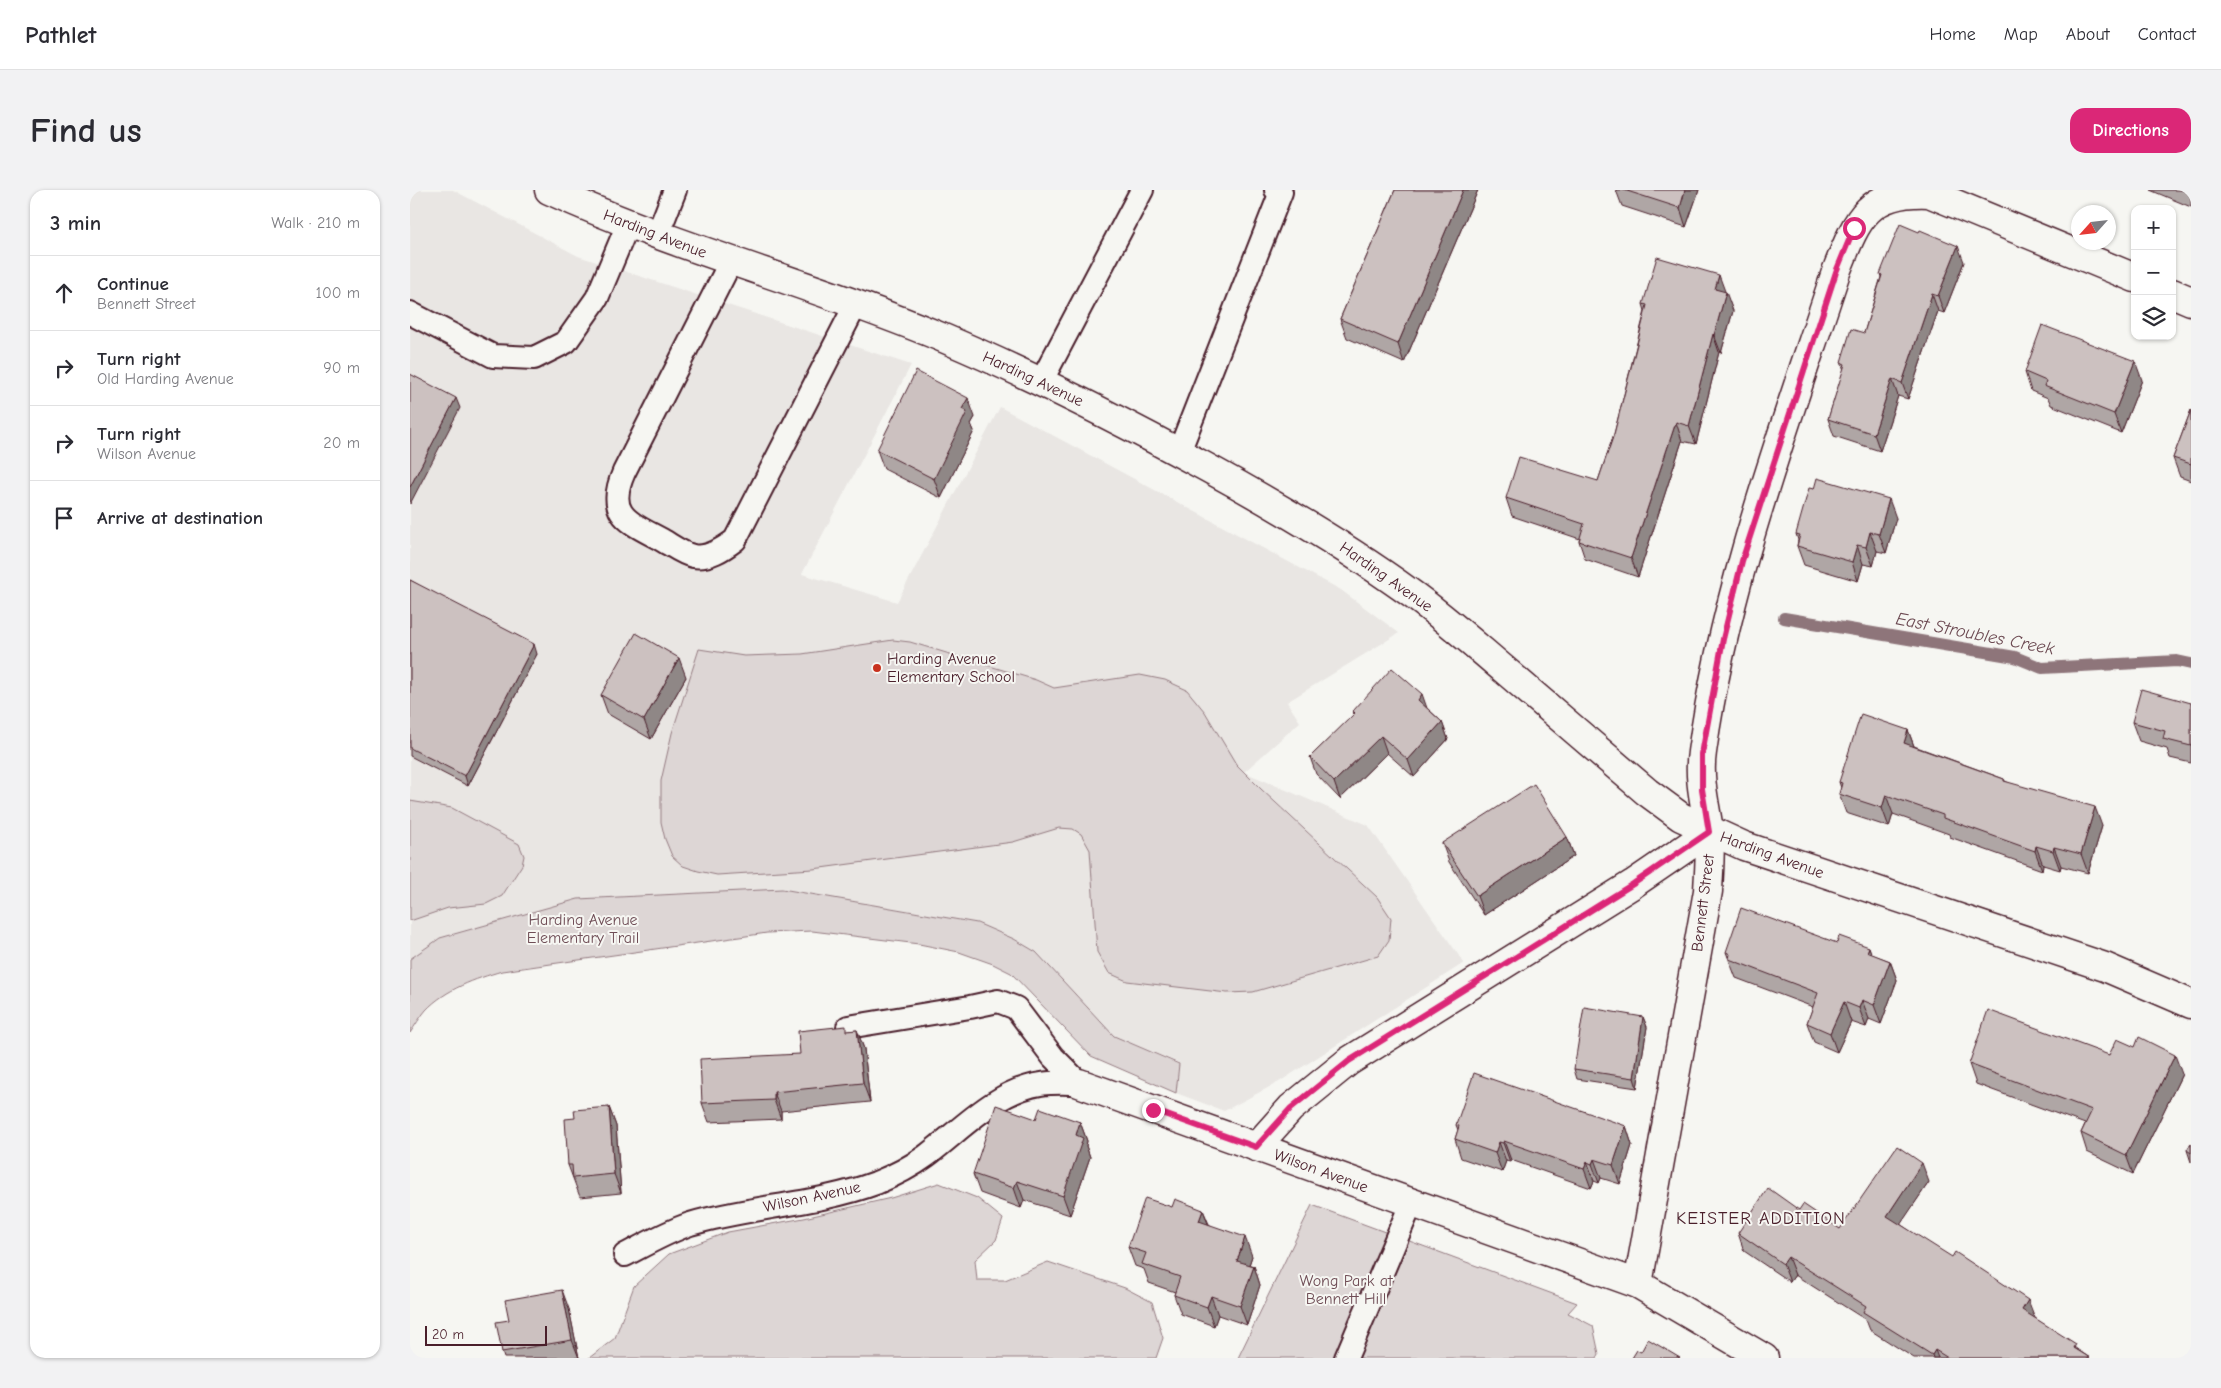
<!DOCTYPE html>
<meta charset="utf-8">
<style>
:root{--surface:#fff;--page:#f2f2f3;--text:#2b2b33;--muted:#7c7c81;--line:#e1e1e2;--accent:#db2777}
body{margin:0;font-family:"Comic Neue",sans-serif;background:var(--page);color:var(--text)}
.controls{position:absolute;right:15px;top:15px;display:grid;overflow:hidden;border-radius:10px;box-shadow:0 1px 4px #0004}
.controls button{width:45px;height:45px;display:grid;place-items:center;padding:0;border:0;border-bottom:1px solid var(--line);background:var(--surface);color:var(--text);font:25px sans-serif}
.compass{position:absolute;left:1661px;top:15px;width:45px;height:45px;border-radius:50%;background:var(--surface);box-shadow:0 1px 4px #0004;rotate:243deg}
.scale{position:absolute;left:15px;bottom:12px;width:122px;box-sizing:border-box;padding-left:5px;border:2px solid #4a1f2b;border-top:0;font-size:14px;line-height:18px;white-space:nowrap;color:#4a1f2b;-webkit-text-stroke:4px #f6f6f2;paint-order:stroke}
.stop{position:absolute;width:15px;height:15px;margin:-11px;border:4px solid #db2777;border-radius:50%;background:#fff}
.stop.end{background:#db2777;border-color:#fff;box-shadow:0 1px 5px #0008}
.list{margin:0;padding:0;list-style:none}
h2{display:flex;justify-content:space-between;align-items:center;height:65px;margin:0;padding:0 20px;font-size:21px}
h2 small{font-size:16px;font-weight:400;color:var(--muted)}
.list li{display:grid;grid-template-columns:32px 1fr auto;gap:15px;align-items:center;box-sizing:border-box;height:75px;padding:0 20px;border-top:1px solid var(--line)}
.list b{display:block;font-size:19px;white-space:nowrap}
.list p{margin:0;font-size:16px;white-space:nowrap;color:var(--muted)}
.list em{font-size:16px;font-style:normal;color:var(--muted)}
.icon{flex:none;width:28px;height:28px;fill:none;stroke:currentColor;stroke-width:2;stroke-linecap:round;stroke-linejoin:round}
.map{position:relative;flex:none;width:1781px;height:1168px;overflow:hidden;border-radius:15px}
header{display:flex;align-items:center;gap:30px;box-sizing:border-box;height:70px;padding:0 25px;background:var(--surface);border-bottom:1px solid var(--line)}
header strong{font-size:24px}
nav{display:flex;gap:28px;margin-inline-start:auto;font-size:18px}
.intro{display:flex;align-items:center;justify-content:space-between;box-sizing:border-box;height:120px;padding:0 30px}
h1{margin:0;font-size:35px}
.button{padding:12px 22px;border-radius:15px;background:var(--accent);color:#fff;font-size:18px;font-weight:700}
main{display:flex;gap:30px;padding:0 30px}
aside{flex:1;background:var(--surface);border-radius:15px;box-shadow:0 1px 4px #0004}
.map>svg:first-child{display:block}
</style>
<header>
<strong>Pathlet</strong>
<nav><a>Home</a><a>Map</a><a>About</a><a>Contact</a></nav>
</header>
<div class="intro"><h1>Find us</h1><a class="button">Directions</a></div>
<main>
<aside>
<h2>3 min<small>Walk · 210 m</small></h2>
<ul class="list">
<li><svg class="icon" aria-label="ahead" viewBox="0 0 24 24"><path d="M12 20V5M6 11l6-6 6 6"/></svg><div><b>Continue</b><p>Bennett Street</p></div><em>100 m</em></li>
<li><svg class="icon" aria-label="right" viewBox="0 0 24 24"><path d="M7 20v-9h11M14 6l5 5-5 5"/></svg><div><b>Turn right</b><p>Old Harding Avenue</p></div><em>90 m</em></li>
<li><svg class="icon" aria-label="right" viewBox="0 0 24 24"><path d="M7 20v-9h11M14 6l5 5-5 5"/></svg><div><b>Turn right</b><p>Wilson Avenue</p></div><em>20 m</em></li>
<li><svg class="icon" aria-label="arrive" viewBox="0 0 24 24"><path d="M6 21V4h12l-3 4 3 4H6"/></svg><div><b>Arrive at destination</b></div></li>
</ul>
</aside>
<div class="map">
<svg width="1781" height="1168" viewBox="0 0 1781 1168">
<rect width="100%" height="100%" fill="#f6f6f2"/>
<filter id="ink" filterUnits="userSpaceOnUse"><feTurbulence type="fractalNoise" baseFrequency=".02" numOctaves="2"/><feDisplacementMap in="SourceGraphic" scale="10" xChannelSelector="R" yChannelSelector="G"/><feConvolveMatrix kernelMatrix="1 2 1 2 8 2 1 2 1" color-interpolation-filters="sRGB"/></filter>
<g filter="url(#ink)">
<polygon fill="#e9e6e3" points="0,0 43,0 168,66 501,175 392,384 487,412 590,217 931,400 989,443 877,512 890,532 834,582 958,635 1054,773 869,892 814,921 766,903 769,873 704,846 626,762 604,749 567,733 372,699 168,709 30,748 0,769"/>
<g fill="#ddd6d5" stroke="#947a80">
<polygon points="483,450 500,452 626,490 644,498 730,485 755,490 777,500 795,522 826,574 851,599 967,707 981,728 979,750 968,766 843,802 817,803 717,791 699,783 687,762 680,660 671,644 663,639 649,638 603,652 403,679 307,685 288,681 273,676 262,666 255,649 251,632 251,591 262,543 289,459 334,466 392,464"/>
<polygon points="0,611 42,618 109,654 114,666 112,675 92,706 76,714 38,718 0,731"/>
<path d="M 372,699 L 567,733 L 604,749 L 626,762 L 704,846 L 769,874 L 766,903 L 681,866 L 601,783 L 583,774 L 549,762 L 509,754 L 402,741 L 357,743 L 92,781 C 65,789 36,799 16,820 C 10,827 5,836 0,843 L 0,769 L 30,748 L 168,709 Z"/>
<polygon points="529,993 567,1008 593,1029 586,1050 565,1070 567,1090 595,1090 638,1072 715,1098 742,1112 753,1148 746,1168 179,1168 205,1148 224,1096 259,1064 318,1042 394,1028 481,1008"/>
<polygon points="902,1015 1167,1113 1158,1123 1183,1136 1189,1164 1187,1168 828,1168"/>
</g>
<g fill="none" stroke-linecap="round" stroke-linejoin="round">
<polyline stroke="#8e747a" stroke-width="12" points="1374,428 1605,467 1632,478 1767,471 1781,474"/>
<g stroke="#4a1f2b" stroke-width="26">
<g id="lane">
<polyline points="247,46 265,0"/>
<path d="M 321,71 L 214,282 C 195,325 219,332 252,350 C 261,355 273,364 283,366 C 298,369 313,359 325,350 L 446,114"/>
<polyline points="0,123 83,166 124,168 156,152 187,108 218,34"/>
<polyline points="631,192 732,0"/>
<polyline points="769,262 871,2 866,0"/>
<polyline points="438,837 560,817 588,811 606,818 643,867 669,893"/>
<path d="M 215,1065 C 236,1054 257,1042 280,1034 C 341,1016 407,1015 466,993 C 483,986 501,977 516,966 C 551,940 585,901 631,894 C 643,892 657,893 669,893"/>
<polyline points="936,1168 1001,1014"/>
</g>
</g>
<g stroke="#4a1f2b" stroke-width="31">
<g id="street">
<polyline points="1762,103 1781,111"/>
<polyline points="669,893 1228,1094 1354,1168"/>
<polyline points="846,957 881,918 939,871 1223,694 1299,642"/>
<path d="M 1228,1094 L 1298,701 C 1299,680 1301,661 1299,640 C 1295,614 1288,588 1292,562 C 1315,396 1374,240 1426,82 C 1446,32 1455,0 1519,3 L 1725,88"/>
</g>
</g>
<g stroke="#4a1f2b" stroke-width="31">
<path id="secondary" d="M 139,0 C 267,59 402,93 531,147 C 621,185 708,229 794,276 C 864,314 934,355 999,402 C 1033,426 1065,455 1097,482 C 1144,522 1190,562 1237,602 L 1271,627 L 1334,656 L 1695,777 L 1781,814"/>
</g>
<use href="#lane" stroke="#f6f6f2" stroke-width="22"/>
<use href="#street" stroke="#f6f6f2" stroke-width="28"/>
<use href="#secondary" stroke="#f6f6f2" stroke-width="28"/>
</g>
<g fill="#afa6a5" stroke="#4a1f2b">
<polygon points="985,0 1068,0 994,173 937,148 930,129"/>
<polygon points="1206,0 1289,0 1276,37 1212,16"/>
<polygon points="1740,0 1781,0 1781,17"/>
<polygon points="1554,72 1534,123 1528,121 1498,209 1488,206 1470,261 1424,246 1418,229 1434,180 1431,172 1454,143 1471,87 1470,84"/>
<polygon points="1315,102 1323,121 1311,163 1309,162 1286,254 1272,251 1228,387 1175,369 1169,351 1170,349 1102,326 1096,308 1188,291 1204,244 1235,121 1233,114"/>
<polygon points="1615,182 1732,190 1711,243 1641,215 1638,208 1621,201"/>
<polygon points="1781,220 1781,291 1770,287 1763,268"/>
<polygon points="565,227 561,234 564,241 531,308 474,279 467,260"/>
<polygon points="1486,328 1476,363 1467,361 1463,376 1453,374 1448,391 1394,375 1387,356 1388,350 1386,344"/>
<polygon points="0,390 127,464 58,596 0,566"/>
<polygon points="276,487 241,549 198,524 191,505"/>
<polygon points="1781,513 1781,573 1760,568 1757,559 1729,551 1722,532"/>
<polygon points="1017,518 1032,532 1038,549 1004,587 977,563 930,609 906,584 900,567 944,525 943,521"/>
<polygon points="1498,540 1504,556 1594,589 1595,591 1692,636 1678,683 1651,676 1650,680 1633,675 1632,680 1540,647 1539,644 1483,624 1479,637 1436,623 1429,604 1431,598 1429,592"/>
<polygon points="1157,647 1164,666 1074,725 1039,672 1032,653"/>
<polygon points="1427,753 1459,757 1461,764 1480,771 1487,790 1471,834 1459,829 1456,837 1441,832 1427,862 1404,852 1397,833 1403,817 1326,788 1316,762"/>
<polygon points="1233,827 1237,837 1227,898 1167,889 1164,879"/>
<polygon points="447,840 454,859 460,912 371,921 371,929 299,932 292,913 438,841"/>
<polygon points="1699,865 1772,884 1723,984 1677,962 1671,943 1675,934 1566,894 1559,874"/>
<polygon points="199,917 206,936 211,1003 170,1007 158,975 165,928"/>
<polygon points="626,929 670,932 677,951 676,956 680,967 660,1025 614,1010 611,1018 570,1003 563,984"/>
<polygon points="1046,935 1216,936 1222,955 1210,994 1191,988 1189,993 1184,991 1181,998 1101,970 1100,972 1096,971 1092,982 1051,968 1045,949 1048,940"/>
<polygon points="1781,953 1781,972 1777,960"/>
<polygon points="1519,992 1490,1034 1625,1128 1668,1160 1680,1168 1504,1168 1460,1140 1456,1130 1385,1085 1380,1092 1334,1061 1328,1043 1389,1020 1430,1039"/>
<polygon points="762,1017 793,1020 799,1034 842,1066 839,1075 844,1076 850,1095 837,1135 808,1125 804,1136 771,1124 764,1105 765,1102 739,1093 734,1079 725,1076 718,1057"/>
<polygon points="159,1119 169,1168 94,1168 92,1162 99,1130"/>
</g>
<g fill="#8f8786" stroke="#4a1f2b">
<polygon points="1053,0 1068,0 994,173 988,154"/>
<polygon points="1275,0 1289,0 1276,37 1270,18"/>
<polygon points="1548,56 1554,72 1534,123 1528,106"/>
<polygon points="1309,85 1316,104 1305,99"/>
<polygon points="1316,102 1323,121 1311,163 1304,145"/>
<polygon points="1522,104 1528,121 1498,209 1492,193"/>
<polygon points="1303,144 1309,162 1286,254 1279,236"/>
<polygon points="1725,171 1732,190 1711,243 1704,224"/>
<polygon points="1482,189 1488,206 1470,261 1464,244"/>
<polygon points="46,208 50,218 0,314 0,297"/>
<polygon points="558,208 565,227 561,234 564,241 531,308 524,289 552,219"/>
<polygon points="1266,232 1272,251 1228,387 1221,368"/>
<polygon points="1479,309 1486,328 1476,363 1469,344"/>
<polygon points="1460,342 1467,361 1463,376 1456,357"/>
<polygon points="1447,355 1453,374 1448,391 1442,372"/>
<polygon points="124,454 127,464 58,596 55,586"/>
<polygon points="269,468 276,487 241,549 234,530"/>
<polygon points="1012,504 1018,521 1008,510"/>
<polygon points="1032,532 1038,549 1004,587 998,570"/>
<polygon points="1498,540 1505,559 1494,553"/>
<polygon points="971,546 977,563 930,609 924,592"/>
<polygon points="1476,605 1483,624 1479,637 1472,618"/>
<polygon points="1685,617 1692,636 1678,683 1671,664"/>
<polygon points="1157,647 1164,666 1074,725 1067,706"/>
<polygon points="1626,656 1633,675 1632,680 1625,661"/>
<polygon points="1644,657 1651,676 1650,680 1643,661"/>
<polygon points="1459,757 1466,776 1457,762"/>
<polygon points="1480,771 1487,790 1471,834 1464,815"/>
<polygon points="1452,810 1459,829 1456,837 1449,818"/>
<polygon points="1434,812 1441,832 1427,862 1420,843"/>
<polygon points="1233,827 1237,837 1227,898 1224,888"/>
<polygon points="447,840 454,859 460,912 453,893"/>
<polygon points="1765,865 1772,884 1723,984 1716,965"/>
<polygon points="364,902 371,921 371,929 364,910"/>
<polygon points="199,917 206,936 211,1003 204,984"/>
<polygon points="670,932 677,951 676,956 680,967 660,1025 653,1006 666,945"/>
<polygon points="1216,936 1222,955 1210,994 1203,975"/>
<polygon points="1094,951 1101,970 1100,972 1093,953"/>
<polygon points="1089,952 1096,971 1092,982 1085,963"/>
<polygon points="1184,969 1191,988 1189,993 1182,974"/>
<polygon points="1177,972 1184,991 1181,998 1174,979"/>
<polygon points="1512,973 1519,992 1484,1044 1477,1026"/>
<polygon points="607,991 614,1010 611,1018 604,998"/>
<polygon points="793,1020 800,1039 789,1031"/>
<polygon points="835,1047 842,1066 834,1090 827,1071"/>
<polygon points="1378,1067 1385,1085 1380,1092 1373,1074"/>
<polygon points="844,1076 850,1095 837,1135 830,1116"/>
<polygon points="152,1100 159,1119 169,1168 162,1150"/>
<polygon points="801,1106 808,1125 804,1136 797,1117"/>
<polygon points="1618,1110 1625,1128 1618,1139 1612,1120"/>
<polygon points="1525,1160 1528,1168 1523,1168 1522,1165"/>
</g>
<g fill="#ccc1c0" stroke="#4a1f2b">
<polygon points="985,0 1053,0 988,154 930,129"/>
<polygon points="1214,0 1275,0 1270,18"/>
<polygon points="1490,34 1509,42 1510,40 1548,56 1528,106 1522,104 1492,193 1482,189 1464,244 1418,229 1435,174 1431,172 1441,139 1454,143 1472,85 1470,84"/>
<polygon points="1247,67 1309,85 1305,99 1316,102 1304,145 1303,144 1279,236 1266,232 1221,368 1169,351 1174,334 1096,308 1109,267 1188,291 1204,244 1237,115 1233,114"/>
<polygon points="1632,135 1725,171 1704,224 1634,196 1636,191 1615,182"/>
<polygon points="506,181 558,208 552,219 557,222 524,289 467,260"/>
<polygon points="0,184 46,208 0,297"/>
<polygon points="1781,220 1781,274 1763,268"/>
<polygon points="1407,288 1479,309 1469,344 1460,342 1456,357 1447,355 1442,372 1387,356 1390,345 1386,344 1399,298 1404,299"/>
<polygon points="0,390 124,454 55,586 0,558"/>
<polygon points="226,443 269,468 234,530 191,505"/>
<polygon points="982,478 1012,504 1008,510 1032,532 998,570 971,546 924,592 900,567 945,523 943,521"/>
<polygon points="1731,499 1781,513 1781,556 1753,549 1755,541 1722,532"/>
<polygon points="1451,524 1498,540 1494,553 1594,589 1594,591 1685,617 1671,664 1644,657 1643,661 1626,656 1625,661 1533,628 1533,625 1476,605 1472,618 1429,604 1432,593 1429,592"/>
<polygon points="1124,594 1157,647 1067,706 1032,653"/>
<polygon points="1331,718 1427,753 1429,746 1459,757 1457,762 1480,771 1464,815 1452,810 1449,818 1434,812 1420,843 1397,833 1408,803 1319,769 1320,764 1316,762"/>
<polygon points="1174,817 1233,827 1224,888 1164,879"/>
<polygon points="1578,820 1699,865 1707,849 1725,857 1729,847 1765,865 1716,965 1671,943 1682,920 1559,874"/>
<polygon points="436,836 436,841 447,840 453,893 364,902 364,910 292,913 290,869 390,864 388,841"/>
<polygon points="1064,883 1216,936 1203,975 1184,969 1182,974 1177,972 1174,979 1094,951 1093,953 1089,952 1085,963 1045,949 1049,936 1046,935"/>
<polygon points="586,915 626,929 630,918 670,932 666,945 673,948 653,1006 607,991 604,998 563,984"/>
<polygon points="199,917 204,984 163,988 162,975 158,975 155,929 165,928 164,920"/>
<polygon points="1781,953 1781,963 1777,960"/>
<polygon points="1487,956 1512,973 1477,1026 1542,1067 1545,1062 1618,1110 1612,1120 1666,1154 1664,1158 1680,1168 1538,1168 1525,1160 1522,1165 1453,1122 1456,1116 1378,1067 1373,1074 1328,1043 1358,998 1389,1020 1393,1014 1430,1039"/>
<polygon points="735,1008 762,1017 765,1009 793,1020 789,1031 835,1047 827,1071 844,1076 830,1116 801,1106 797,1117 764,1105 770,1087 732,1074 736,1063 718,1057"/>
<polygon points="152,1100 162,1150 92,1162 86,1132 99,1130 95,1110"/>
<polygon points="1238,1149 1270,1168 1222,1168 1227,1160 1231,1162"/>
</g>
</g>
<g fill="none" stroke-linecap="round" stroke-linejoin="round" filter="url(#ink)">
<polyline stroke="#db2777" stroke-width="6" points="743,920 846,957 881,918 939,871 1223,694 1299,642 1292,599 1292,564 1313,449 1332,371 1426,82 1444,38"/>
</g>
<circle fill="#c8321e" stroke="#f6f6f2" stroke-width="2" cx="467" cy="478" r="5"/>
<g text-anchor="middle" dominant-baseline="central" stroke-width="4" stroke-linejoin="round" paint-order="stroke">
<g font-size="16" fill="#4a1f2b" stroke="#f6f6f2">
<text transform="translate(245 44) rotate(21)">Harding Avenue</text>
<text transform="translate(623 189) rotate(25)">Harding Avenue</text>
<text transform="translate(976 387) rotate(35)">Harding Avenue</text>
<text transform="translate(1362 665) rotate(20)">Harding Avenue</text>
<text transform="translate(1293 713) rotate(-83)">Bennett Street</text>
<text transform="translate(911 981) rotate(20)">Wilson Avenue</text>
<text transform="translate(402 1007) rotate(-12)">Wilson Avenue</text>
</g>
<g font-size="16" fill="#4a1f2b" stroke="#f6f6f2" text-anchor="start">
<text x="477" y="469">Harding Avenue<tspan x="477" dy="18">Elementary School</tspan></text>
</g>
<g font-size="16" fill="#6f4d56" stroke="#f6f6f2">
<text x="173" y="730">Harding Avenue<tspan x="173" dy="18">Elementary Trail</tspan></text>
<text x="936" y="1091">Wong Park at<tspan x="936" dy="18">Bennett Hill</tspan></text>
</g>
<g font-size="18" font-style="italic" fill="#6c4a52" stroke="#f6f6f2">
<text transform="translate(1565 444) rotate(11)">East Stroubles Creek</text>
</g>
<g font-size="18" letter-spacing="1" fill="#4a1f2b" stroke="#f6f6f2">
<text x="1351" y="1028">KEISTER ADDITION</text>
</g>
</g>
</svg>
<div class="controls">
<button>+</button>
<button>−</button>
<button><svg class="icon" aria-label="layers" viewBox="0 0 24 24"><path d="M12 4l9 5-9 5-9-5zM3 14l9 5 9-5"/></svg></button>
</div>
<svg class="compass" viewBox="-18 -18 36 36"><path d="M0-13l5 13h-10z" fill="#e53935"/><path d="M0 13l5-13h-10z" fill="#7c7c81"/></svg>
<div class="scale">20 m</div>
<div class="stop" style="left:1444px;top:38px"></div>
<div class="stop end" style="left:743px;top:920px"></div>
</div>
</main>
